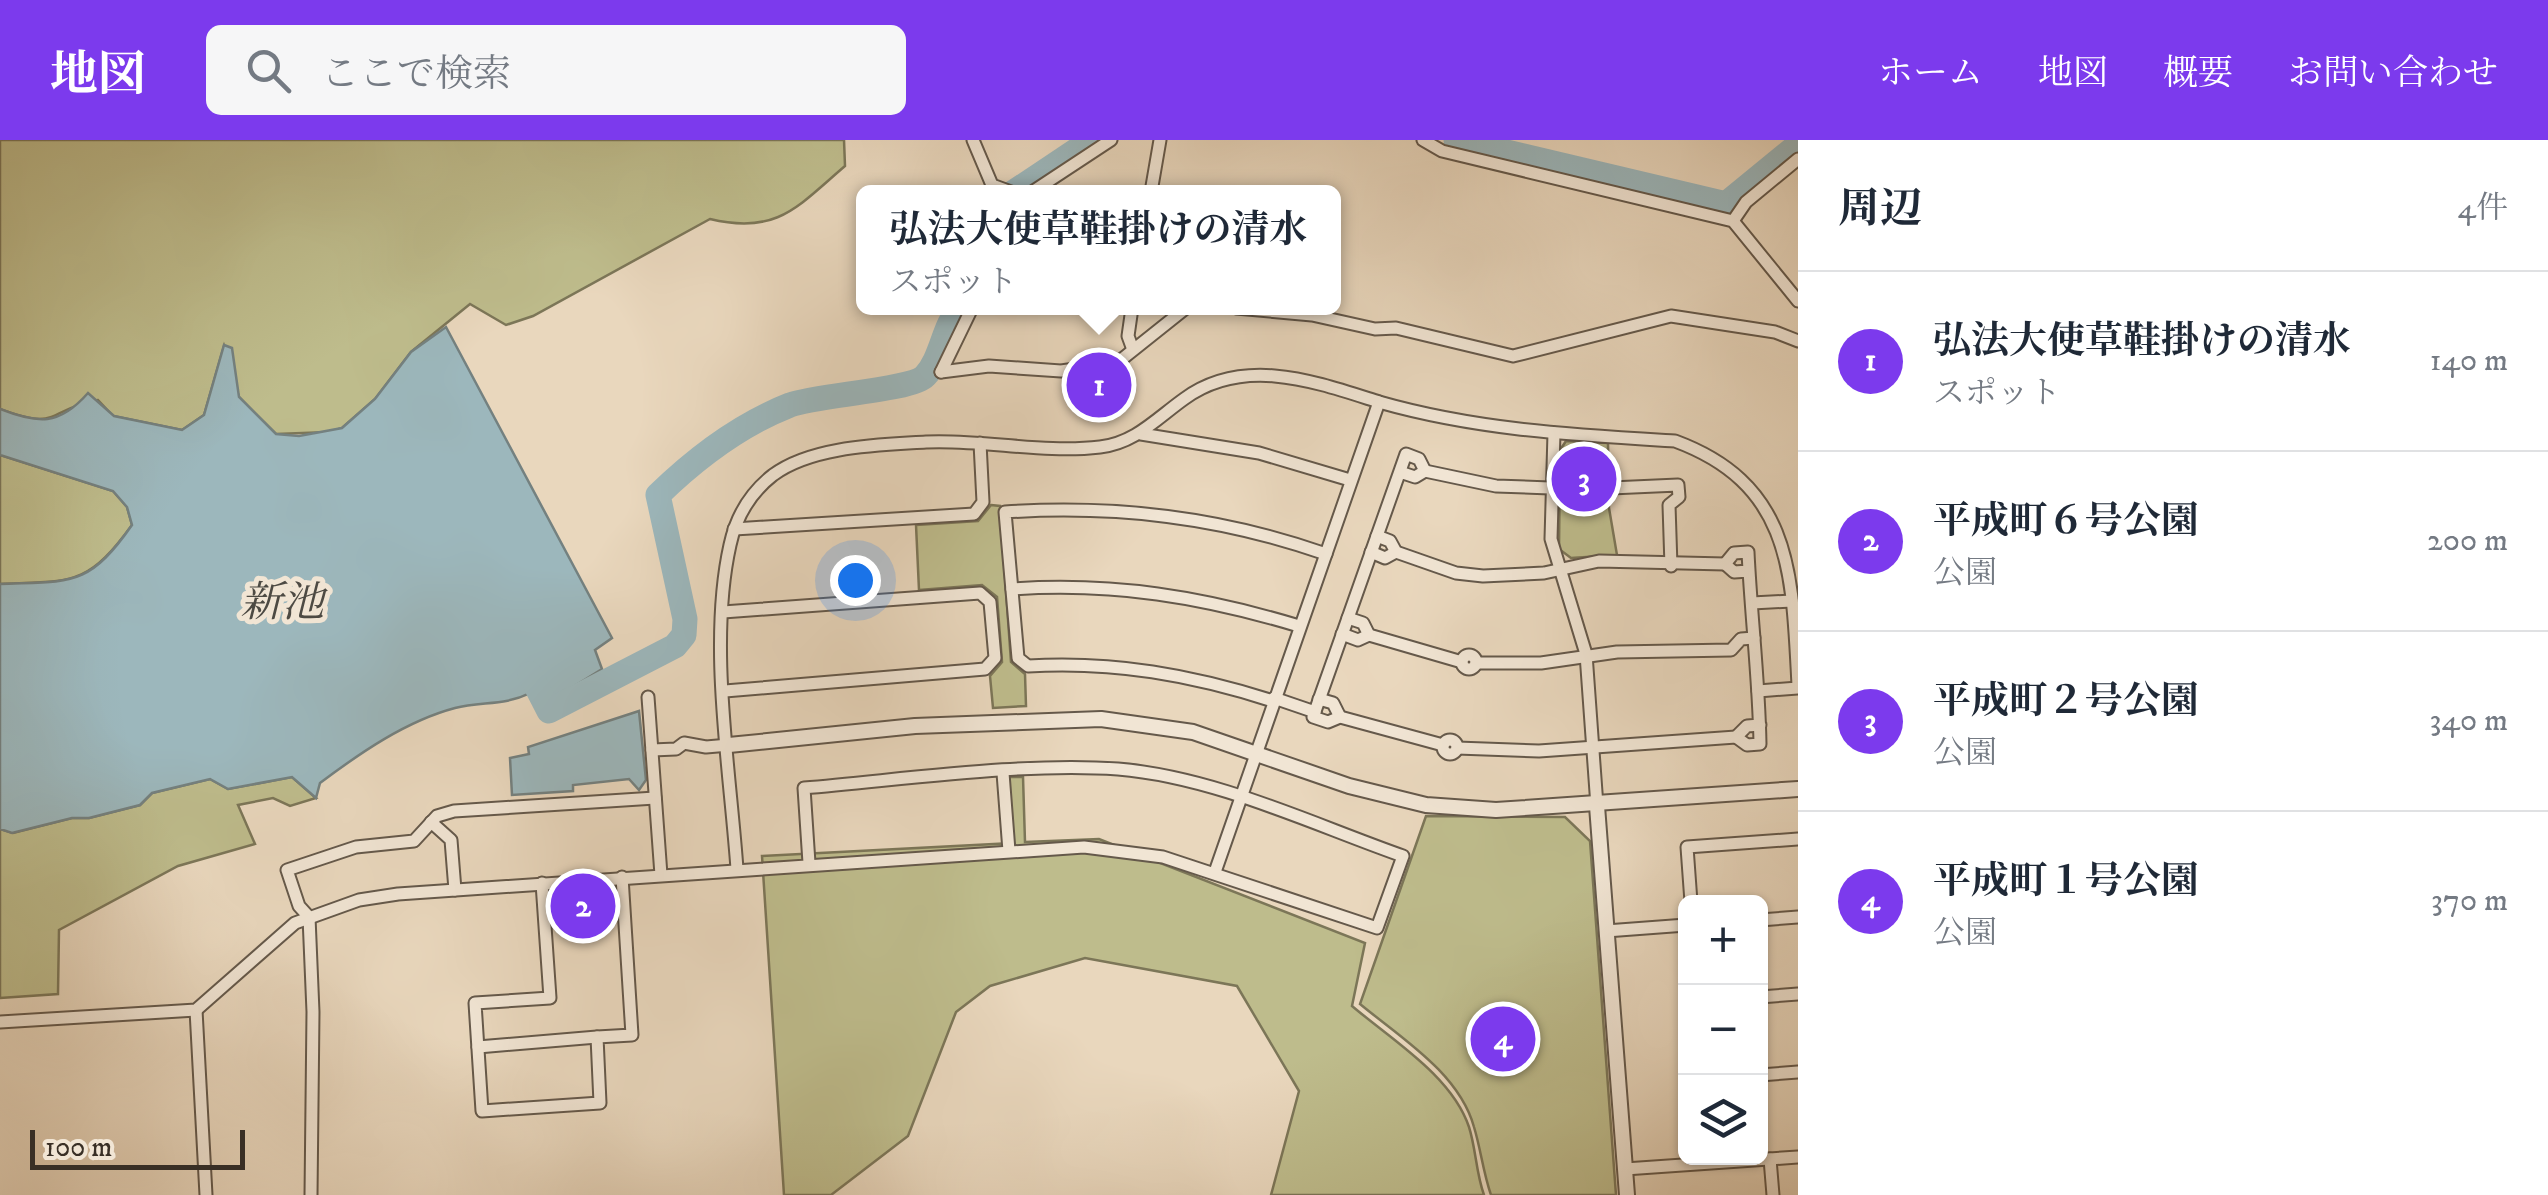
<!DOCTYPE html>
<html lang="ja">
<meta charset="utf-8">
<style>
:root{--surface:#fff;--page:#f6f6f7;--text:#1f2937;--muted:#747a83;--line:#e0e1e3;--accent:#7c3aed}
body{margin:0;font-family:"IM FELL DW Pica","Noto Serif JP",serif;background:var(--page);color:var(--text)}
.controls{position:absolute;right:30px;bottom:30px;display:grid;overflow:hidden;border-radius:15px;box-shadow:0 2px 8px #0004}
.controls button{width:90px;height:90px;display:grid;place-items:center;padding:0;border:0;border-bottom:2px solid var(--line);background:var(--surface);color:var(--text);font:50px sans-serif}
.scale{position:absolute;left:30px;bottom:25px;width:215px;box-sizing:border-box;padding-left:10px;border:5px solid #392f25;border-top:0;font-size:28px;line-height:35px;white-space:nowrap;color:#392f25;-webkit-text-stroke:8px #f1e5d4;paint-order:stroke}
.you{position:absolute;left:855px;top:440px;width:35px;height:35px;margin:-25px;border:8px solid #fff;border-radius:50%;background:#1a73e8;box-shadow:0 0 0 15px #1a73e833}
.badge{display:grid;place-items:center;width:65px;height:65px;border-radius:50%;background:var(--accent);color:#fff;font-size:32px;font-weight:700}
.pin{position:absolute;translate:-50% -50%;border:5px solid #fff;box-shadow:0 2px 10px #0006}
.popup{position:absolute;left:856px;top:45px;width:485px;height:130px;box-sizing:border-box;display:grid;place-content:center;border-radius:15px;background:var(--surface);filter:drop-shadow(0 2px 8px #0005);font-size:32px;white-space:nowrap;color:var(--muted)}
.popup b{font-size:38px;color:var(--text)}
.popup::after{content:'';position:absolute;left:50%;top:100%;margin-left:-20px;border:20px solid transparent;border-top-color:var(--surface)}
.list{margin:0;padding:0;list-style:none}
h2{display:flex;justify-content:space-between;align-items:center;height:130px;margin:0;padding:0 40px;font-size:42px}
h2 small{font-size:32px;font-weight:400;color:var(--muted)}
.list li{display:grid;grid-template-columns:65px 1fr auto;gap:30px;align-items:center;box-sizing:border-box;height:180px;padding:0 40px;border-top:2px solid var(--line)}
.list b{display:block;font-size:38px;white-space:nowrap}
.list p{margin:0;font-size:32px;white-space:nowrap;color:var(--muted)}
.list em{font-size:32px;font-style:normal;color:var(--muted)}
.icon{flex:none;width:55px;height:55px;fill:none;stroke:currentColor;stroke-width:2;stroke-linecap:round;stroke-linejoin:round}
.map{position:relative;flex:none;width:1798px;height:1055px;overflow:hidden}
header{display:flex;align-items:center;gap:60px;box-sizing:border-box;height:140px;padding:0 50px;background:var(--accent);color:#fff}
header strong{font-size:48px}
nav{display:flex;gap:55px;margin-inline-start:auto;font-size:35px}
.search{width:700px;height:90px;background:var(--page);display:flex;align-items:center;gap:25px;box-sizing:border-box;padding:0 35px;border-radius:15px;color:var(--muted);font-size:38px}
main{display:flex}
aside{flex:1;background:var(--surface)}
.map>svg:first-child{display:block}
</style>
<header>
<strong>地図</strong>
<div class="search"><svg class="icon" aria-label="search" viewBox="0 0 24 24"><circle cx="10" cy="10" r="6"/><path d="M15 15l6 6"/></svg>ここで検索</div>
<nav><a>ホーム</a><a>地図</a><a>概要</a><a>お問い合わせ</a></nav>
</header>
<main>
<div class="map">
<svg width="1798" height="1055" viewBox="0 0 1798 1055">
<rect width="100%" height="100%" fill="#e9d7bd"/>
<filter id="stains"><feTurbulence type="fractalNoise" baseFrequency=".002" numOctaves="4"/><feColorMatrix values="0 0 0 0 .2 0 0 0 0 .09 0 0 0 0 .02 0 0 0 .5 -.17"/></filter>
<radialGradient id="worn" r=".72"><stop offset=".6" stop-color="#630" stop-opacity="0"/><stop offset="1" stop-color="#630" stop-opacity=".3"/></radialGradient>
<g fill="#bebc8c" stroke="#7c7658" stroke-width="2.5">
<path d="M 0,0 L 844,0 L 845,26 C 797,67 777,95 710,79 L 533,176 L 506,185 L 470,164 L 411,212 L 375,259 L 342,288 L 329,292 L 276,294 L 239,257 L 224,206 L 204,275 L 182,290 L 113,276 L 98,260 C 48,269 59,292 0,269 Z"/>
<polygon points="1566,301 1608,303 1609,368 1617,415 1571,418 1559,409 1560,310"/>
<path d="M 0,315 L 113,351 L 127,367 L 132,385 C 87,447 72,441 0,444 Z"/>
<polygon points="991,365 1000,366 1011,522 1025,534 1026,566 993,568 990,536 1002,522 997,457 982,445 919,450 916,385 978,381"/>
<polygon points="292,637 316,658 290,666 273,658 238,665 255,704 178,726 59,790 58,854 0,858 0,689 13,693 72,678 89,678 140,665 152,653 210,639 228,649"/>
<path d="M 1008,637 L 1023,637 L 1025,702 L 1099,699 L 1365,803 L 1352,866 C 1392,900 1452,936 1469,987 C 1476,1009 1476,1033 1484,1055 L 1271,1055 L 1299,951 L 1237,846 L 1085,818 L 990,846 L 956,872 L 908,996 L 831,1055 L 784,1055 L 762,716 L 1013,703 Z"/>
<path d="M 1426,676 L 1565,677 L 1590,701 L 1616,1055 L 1491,1055 C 1483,1032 1481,1010 1474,987 C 1459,933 1401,898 1360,864 Z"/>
<polygon points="609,744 616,752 618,777 551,780 549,755 556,748"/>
</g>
<g fill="#9cb7bc" stroke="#748180" stroke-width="2.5">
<path d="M 446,187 L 612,498 L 595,510 L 602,529 L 539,568 L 530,553 C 505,566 481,561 455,568 C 406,581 360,613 320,643 L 316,658 L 292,637 L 228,649 L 210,639 L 152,653 L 140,665 L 89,678 L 72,678 L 12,693 L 0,689 L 0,444 C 71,441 88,448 132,385 L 127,367 L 113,351 L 0,315 L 0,269 C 38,284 59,286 88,253 L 114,276 L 182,290 L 204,275 L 224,205 L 232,208 L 239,257 L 276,294 L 299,296 L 342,288 L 375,259 L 411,212 Z"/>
<polygon points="639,571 646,640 639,650 629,639 573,645 573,651 512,655 510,618 529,614 528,607"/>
</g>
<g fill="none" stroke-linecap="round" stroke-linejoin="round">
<g stroke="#9cb7bc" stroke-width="25">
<polyline points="1456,0 1726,64 1798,5"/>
<polyline points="1014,52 1092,0"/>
<path d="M 530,534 L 549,571 L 675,506 L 684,495 L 685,479 L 658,355 C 697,317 739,285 790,265 C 818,255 912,250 925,236 C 942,218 943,186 960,168"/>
</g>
<g stroke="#65594b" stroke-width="15">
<g id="minor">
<polyline points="973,0 992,45 1011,52"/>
<polyline points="1423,0 1442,11 1733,81 1798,161"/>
<polyline points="1032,52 1111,0"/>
<polyline points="1151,52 1160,0"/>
<polyline points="1733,81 1746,62 1798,19"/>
<polyline points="1236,168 1312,175 1375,189 1396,188 1513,216 1671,176 1775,192 1798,201"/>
<polyline points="1132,207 1128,196 1132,168"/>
<polyline points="941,232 989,226 1061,231 1117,223 1186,168"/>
<polyline points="941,232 972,168"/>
<path d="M 1379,262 C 1477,290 1574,295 1675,301 C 1794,345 1792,436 1798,545"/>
<polyline points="1554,293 1551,399 1586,514 1597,666"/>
<polyline points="1141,294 1259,313 1350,340"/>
<polyline points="1425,331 1496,346 1550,348"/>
<polyline points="1400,332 1415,337 1425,331 1419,319 1406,314 1313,577 1328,582 1340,577 1443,605"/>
<polyline points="1611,348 1678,345 1679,357 1669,365 1671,426"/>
<polyline points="734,389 974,374 983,362 980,303"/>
<polyline points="1377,396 1390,401 1396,412 1456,433 1483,436 1544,433 1599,421 1725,424"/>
<polyline points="1371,412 1385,418 1396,412"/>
<path d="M 1749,431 L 1734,432 L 1725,424 L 1734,413 L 1748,412 C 1751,476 1759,540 1760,604 L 1747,605 L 1736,597 L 1747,586 L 1760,585"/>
<path d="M 1012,449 C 1113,442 1203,457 1299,486"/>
<polyline points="1752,463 1792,461"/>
<polyline points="723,472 980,453 990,462 995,518 985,529 725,551"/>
<polyline points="1348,478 1363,483 1369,495 1462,522"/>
<polyline points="1342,494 1358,500 1369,495"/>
<circle cx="1469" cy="522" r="7"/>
<polyline points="1476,523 1541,523 1617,512 1731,510 1741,499 1754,498"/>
<polyline points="1758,551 1798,548"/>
<polyline points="648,557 661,735"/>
<polyline points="1274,558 1315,572"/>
<polyline points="1319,559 1333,563 1340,577"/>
<path d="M 1273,561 C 1192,535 1114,521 1028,526 L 1018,518 L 1005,372 C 1116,365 1220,377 1326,414"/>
<circle cx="1450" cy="607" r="7"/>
<polyline points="1457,608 1539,611 1736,597"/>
<polyline points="652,610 676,609 684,603 706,607 729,605"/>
<polyline points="1003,633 1009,711"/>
<polyline points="431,682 451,700 455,750"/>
<path d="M 737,729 C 730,629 708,503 730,405 C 736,377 750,353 773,335 C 812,306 879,305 926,302 C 983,299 1043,314 1100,307 C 1135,303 1156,279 1184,259 C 1244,215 1316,242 1379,262 L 1215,732"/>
<polyline points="542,743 550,858 475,863 482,971 600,963 597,897 632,895 622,737"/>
<polyline points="1691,762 1687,707 1798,699"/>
<polyline points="1760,780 1798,777"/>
<polyline points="1606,791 1686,785"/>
<polyline points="1760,857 1798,854"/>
<polyline points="196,870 206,1055"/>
<path d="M 0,882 L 196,870 L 295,783 L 359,760 L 398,754 L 1084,707 L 1163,717 L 1377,788 L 1403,716 C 1312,684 1215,637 1118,629 C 1022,622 901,640 804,648 L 809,723"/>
<polyline points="478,907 597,897"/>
<polyline points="1760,935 1798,932"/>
<polyline points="1770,1019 1773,1055"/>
<polyline points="1625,1029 1798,1017"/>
<polyline points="311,1055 313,872 309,777 299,766 287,730 356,707 414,701 437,676 454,671 655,658"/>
</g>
</g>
<g stroke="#65594b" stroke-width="18">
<g id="tertiary">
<polyline points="729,605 915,586 1101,579 1193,592 1349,646 1426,665 1496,670 1798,649"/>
<polyline points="1597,666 1627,1055"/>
</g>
</g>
<use href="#minor" stroke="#f1e5d4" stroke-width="11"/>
<use href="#tertiary" stroke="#f1e5d4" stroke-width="14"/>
</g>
<g text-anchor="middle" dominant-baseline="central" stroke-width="10" stroke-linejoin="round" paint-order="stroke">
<g font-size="42" font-style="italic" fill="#4d4a43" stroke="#f1e5d4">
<text x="282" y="464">新池</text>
</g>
</g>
<rect width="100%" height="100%" filter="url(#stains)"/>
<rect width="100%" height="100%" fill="url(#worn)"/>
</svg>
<div class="controls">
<button>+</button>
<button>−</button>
<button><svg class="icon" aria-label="layers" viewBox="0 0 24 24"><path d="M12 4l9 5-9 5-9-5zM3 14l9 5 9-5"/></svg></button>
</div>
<div class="scale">100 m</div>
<div class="you"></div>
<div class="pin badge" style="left:1099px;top:245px">1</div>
<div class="popup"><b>弘法大使草鞋掛けの清水</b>スポット</div>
<div class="pin badge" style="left:583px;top:766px">2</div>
<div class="pin badge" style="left:1584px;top:339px">3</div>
<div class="pin badge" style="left:1503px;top:899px">4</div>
</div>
<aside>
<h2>周辺<small>4件</small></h2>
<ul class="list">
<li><span class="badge">1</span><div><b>弘法大使草鞋掛けの清水</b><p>スポット</p></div><em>140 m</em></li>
<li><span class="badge">2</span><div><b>平成町６号公園</b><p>公園</p></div><em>200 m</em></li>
<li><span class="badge">3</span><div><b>平成町２号公園</b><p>公園</p></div><em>340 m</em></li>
<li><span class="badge">4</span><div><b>平成町１号公園</b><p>公園</p></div><em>370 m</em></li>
</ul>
</aside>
</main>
